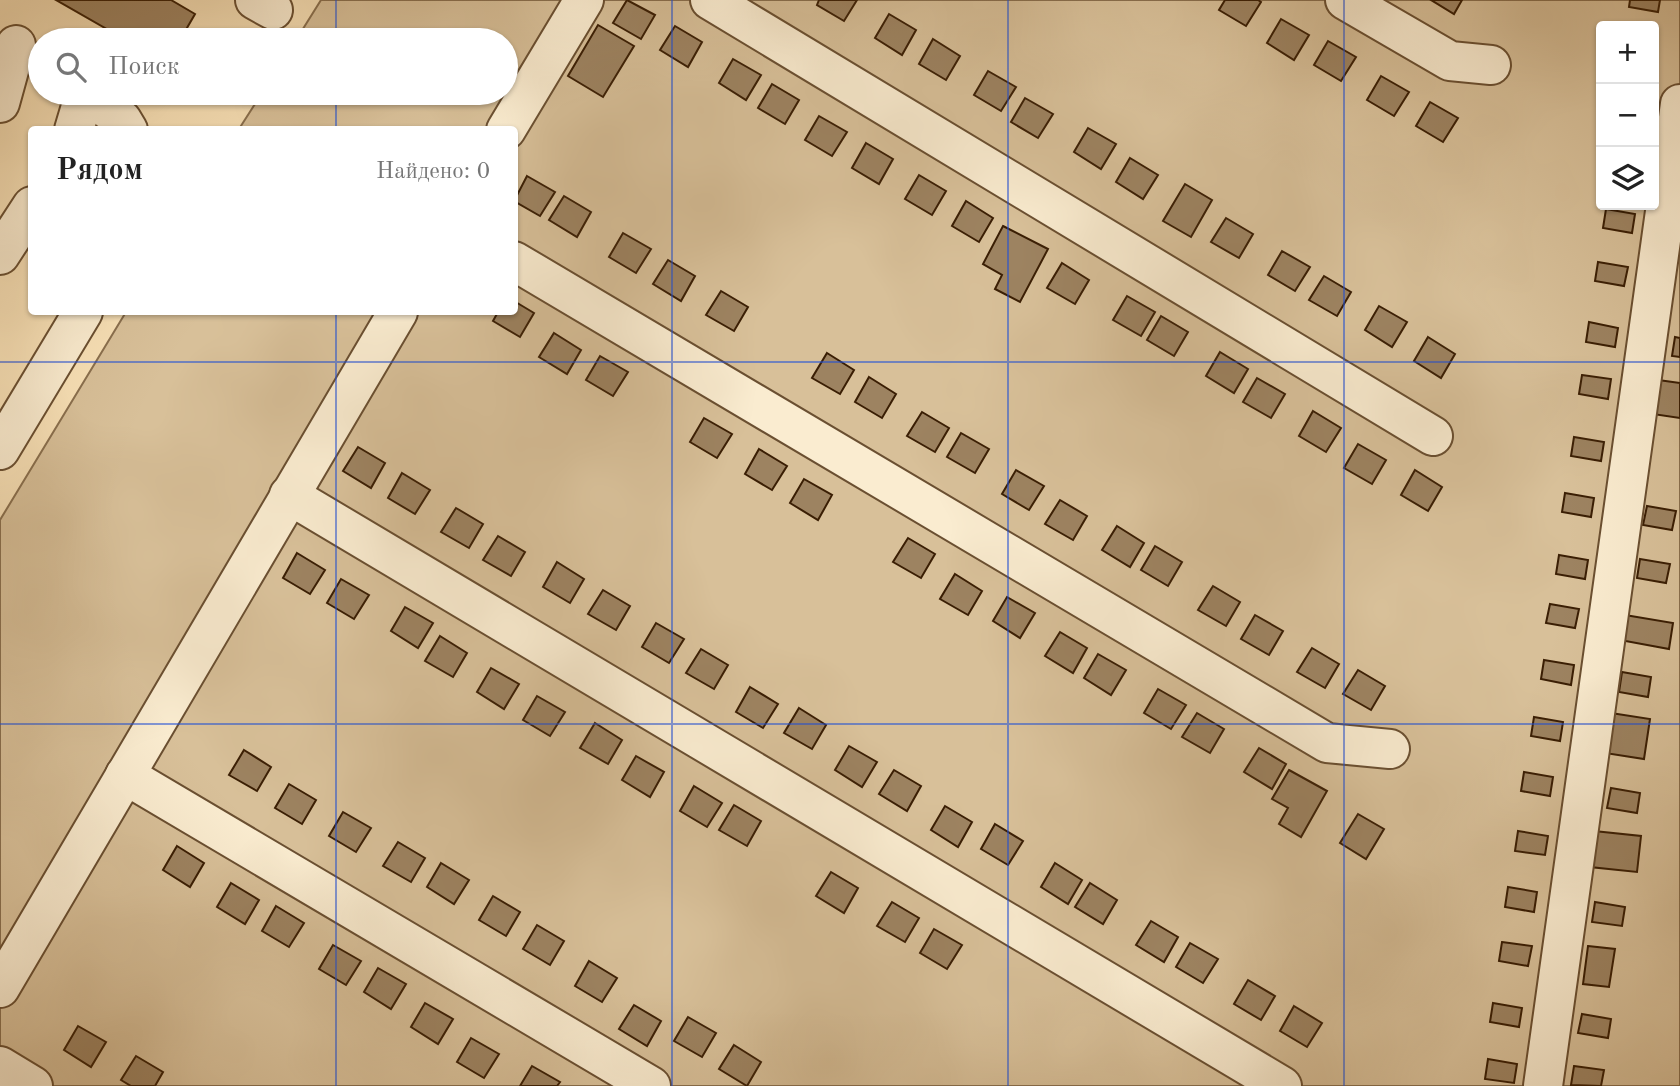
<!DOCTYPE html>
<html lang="ru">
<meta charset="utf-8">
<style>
:root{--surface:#fff;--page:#f6f6f6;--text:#222;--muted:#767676;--line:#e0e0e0}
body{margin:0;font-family:"Old Standard TT",serif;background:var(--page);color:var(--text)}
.controls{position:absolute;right:21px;top:21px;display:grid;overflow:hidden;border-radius:7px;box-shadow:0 2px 5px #0004}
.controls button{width:63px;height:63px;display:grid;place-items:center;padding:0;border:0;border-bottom:2px solid var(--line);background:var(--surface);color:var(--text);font:35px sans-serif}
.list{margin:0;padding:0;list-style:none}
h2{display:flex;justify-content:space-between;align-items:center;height:91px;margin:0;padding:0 28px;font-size:30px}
h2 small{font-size:23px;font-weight:400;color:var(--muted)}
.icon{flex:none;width:38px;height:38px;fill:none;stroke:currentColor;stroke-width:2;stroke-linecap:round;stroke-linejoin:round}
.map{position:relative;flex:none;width:1680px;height:1086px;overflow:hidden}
.search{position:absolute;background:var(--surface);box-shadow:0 2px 5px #0004;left:28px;top:28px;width:490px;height:77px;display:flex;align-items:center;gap:18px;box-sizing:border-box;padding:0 24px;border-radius:38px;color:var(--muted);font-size:26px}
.panel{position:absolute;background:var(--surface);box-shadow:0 2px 5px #0004;left:28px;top:126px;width:490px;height:189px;border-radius:7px}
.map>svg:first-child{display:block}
</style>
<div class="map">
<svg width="1680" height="1086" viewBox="0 0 1680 1086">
<rect width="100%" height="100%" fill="#f8e1b7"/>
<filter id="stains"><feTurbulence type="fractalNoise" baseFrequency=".00286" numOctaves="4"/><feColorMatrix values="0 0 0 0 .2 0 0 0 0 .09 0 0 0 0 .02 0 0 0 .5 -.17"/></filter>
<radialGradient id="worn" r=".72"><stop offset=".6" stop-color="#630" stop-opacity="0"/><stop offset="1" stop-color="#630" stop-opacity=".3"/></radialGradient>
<path fill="#d8c099" stroke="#896f4e" stroke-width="2" fill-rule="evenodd" d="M 321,0 L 1680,0 L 1680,1086 L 0,1086 L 0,520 L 126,312 L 514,312 L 514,130 L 239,129 L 262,93 L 506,93 L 506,40 L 296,40 ZM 1601,26 L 1654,26 L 1654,205 L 1601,205 Z"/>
<g fill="#9d8361" stroke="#3a1e04" stroke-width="2">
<polygon points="56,0 171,0 195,14 180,40 126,40"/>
<polygon points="627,0 655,15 641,39 613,23"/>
<polygon points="819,0 857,0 844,21 817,5"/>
<polygon points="1225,0 1258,0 1261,2 1246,26 1219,10"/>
<polygon points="1431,0 1462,0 1454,14"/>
<polygon points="1630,0 1660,0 1658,12 1629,7"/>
<polygon points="889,14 916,30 902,55 875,38"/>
<polygon points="1281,19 1309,35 1294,60 1267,43"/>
<polygon points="598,25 634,46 603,97 568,76"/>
<polygon points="675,26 702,42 688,67 660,50"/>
<polygon points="933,39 960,56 946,80 919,64"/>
<polygon points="1328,41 1356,57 1341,81 1314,65"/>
<polygon points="733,59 761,75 746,100 719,83"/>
<polygon points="988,71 1016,87 1001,111 974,95"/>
<polygon points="1381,76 1409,92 1394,116 1367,100"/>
<polygon points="772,84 799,100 785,124 758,108"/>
<polygon points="1025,98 1053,114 1038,138 1011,122"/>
<polygon points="1430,102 1458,118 1443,142 1416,126"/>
<polygon points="819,116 847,132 832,156 805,140"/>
<polygon points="1088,128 1116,144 1101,169 1074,152"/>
<polygon points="866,143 893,159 879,184 852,168"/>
<polygon points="1130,158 1158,175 1143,199 1116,182"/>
<polygon points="919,175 946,191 932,215 905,199"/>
<polygon points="527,176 555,192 540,216 514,201"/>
<polygon points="1185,184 1212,200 1191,237 1163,221"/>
<polygon points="564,196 591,212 577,237 549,220"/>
<polygon points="966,201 993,218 979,242 952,226"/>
<polygon points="1606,209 1635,214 1632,233 1603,228"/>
<polygon points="1226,218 1253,234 1239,258 1211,242"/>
<polygon points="1003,226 1048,249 1020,302 995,289 1002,275 983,264"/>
<polygon points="623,233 651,249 636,273 609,257"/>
<polygon points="1282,251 1310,267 1295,291 1268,275"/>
<polygon points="668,260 695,276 681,301 653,284"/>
<polygon points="1598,262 1628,267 1624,286 1595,281"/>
<polygon points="1062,263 1089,280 1075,304 1047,288"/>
<polygon points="1324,276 1351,292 1337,316 1309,300"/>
<polygon points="721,291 748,307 734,331 706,315"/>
<polygon points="1127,296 1155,312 1141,336 1113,320"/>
<polygon points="514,301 534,313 520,337 493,321 498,312 514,312"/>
<polygon points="1379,306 1407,322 1392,347 1365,330"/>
<polygon points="1161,316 1188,332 1174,356 1147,340"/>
<polygon points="1589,322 1618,328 1615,347 1586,342"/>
<polygon points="554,333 581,350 567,374 539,357"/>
<polygon points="1428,337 1455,354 1441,378 1414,361"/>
<polygon points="1675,337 1680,338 1680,357 1672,356"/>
<polygon points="1220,352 1248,369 1234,393 1206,376"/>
<polygon points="827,353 854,370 840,394 812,378"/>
<polygon points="600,356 628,372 613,396 586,380"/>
<polygon points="1582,375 1611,379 1608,399 1579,394"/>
<polygon points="869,377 896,394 882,418 855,402"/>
<polygon points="1257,378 1285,394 1271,418 1243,402"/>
<polygon points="1651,379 1680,383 1680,418 1646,413"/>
<polygon points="1313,411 1341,428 1326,452 1299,436"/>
<polygon points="922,412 949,428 935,452 907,436"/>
<polygon points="704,418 732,434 717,458 690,442"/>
<polygon points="961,433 989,449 975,473 947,457"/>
<polygon points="1574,437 1604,442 1601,461 1571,456"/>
<polygon points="1358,444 1386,460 1372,484 1344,468"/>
<polygon points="358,447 385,463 371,488 343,471"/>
<polygon points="759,449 787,466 772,490 745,474"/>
<polygon points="1016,470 1044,486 1029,510 1002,494"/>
<polygon points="1415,470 1442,487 1428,511 1401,495"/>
<polygon points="402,473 430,490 415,514 388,498"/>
<polygon points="804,479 832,495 818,520 790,503"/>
<polygon points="1565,493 1594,498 1591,517 1562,512"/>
<polygon points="1060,500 1087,516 1073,540 1045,524"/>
<polygon points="1647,506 1676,511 1672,530 1643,525"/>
<polygon points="456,508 483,524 469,548 441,532"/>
<polygon points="1117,526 1144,543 1130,567 1102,550"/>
<polygon points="498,536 525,552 511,576 483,560"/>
<polygon points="908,538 935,554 921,578 893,562"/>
<polygon points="1155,546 1182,562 1168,586 1141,570"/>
<polygon points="297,553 325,570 310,594 283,578"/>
<polygon points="1559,555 1588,560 1585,579 1556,574"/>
<polygon points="1640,559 1670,564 1666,583 1637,578"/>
<polygon points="557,562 584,579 570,603 543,587"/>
<polygon points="955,574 982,591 968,615 940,599"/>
<polygon points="341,579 369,595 354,619 327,603"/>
<polygon points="1213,586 1240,602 1226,626 1198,610"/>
<polygon points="603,590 630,606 616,630 588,614"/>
<polygon points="1007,597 1035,613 1020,638 993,621"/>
<polygon points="1550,604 1579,609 1575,628 1546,623"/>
<polygon points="405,607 433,623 418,648 391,631"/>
<polygon points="1255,615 1283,631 1269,655 1241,639"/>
<polygon points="1625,615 1673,623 1669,649 1620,640"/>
<polygon points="656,623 684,639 669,663 642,647"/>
<polygon points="1060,632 1087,648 1073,673 1045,656"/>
<polygon points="440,636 467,653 453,677 425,661"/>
<polygon points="1312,648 1339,664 1325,688 1297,672"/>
<polygon points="701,649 728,665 714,689 686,673"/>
<polygon points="1098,654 1126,670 1111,695 1084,678"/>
<polygon points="1544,660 1574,665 1571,685 1541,679"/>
<polygon points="491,668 519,684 504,709 477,692"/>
<polygon points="1358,670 1385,686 1371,710 1343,694"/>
<polygon points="1622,672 1651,677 1648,697 1619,692"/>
<polygon points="750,687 778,704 763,728 736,712"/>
<polygon points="1158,689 1186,705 1171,729 1144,713"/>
<polygon points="537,696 565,712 550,736 523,720"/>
<polygon points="799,708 826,725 812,749 784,733"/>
<polygon points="1197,713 1224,729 1210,753 1182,737"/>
<polygon points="1611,713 1650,719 1644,759 1605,753"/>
<polygon points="1534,717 1563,722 1560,741 1531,736"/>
<polygon points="595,723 622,740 608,764 580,748"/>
<polygon points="849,746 877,762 862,787 835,770"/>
<polygon points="1259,748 1286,764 1272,789 1244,772"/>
<polygon points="244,750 271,767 257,791 229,775"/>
<polygon points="636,756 664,772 650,797 622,780"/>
<polygon points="894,770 921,786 907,811 879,794"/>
<polygon points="1289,770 1327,791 1301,837 1279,824 1288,808 1272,799"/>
<polygon points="1524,772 1553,777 1550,796 1521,791"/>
<polygon points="289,784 316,800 302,824 275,808"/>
<polygon points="694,786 722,803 707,827 680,811"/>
<polygon points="1611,788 1640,793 1637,813 1607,808"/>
<polygon points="734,805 761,821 747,846 719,830"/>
<polygon points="945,806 972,822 958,847 931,830"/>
<polygon points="343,812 371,828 356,852 329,836"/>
<polygon points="1358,814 1384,829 1366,859 1340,843"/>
<polygon points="995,824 1023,841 1008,865 981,849"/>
<polygon points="1518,831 1548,836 1545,855 1515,851"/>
<polygon points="1594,831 1641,836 1637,872 1590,867"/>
<polygon points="398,842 425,858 411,882 383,866"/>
<polygon points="177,846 204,863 190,887 163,870"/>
<polygon points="441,863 469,880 454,904 427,887"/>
<polygon points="1055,863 1082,880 1068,904 1041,887"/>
<polygon points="831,872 858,888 844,913 816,896"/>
<polygon points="231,883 259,900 245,924 217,907"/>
<polygon points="1090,883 1117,900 1103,924 1075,907"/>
<polygon points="1508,887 1537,892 1534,912 1505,907"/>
<polygon points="493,896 520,912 506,936 479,920"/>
<polygon points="892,902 919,918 905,942 877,926"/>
<polygon points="1595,902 1625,907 1622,926 1592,922"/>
<polygon points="276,906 304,923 289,947 262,931"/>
<polygon points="1151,921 1178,937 1164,962 1136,945"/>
<polygon points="537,925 564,941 550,965 523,949"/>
<polygon points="934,929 962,945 947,969 920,953"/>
<polygon points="1502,942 1532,946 1528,966 1499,961"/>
<polygon points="1190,943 1218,959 1203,983 1176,967"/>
<polygon points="333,945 361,961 346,985 319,969"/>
<polygon points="1588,946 1615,949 1609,987 1583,984"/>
<polygon points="589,961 617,978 602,1002 575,986"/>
<polygon points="378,968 406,984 391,1009 364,992"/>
<polygon points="1248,980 1275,996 1261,1020 1234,1004"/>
<polygon points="425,1003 453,1019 438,1044 411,1027"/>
<polygon points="1493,1003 1522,1008 1519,1027 1490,1022"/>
<polygon points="634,1005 661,1021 647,1046 619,1029"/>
<polygon points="1294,1006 1322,1023 1307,1047 1280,1031"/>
<polygon points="1582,1014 1611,1019 1608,1038 1578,1033"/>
<polygon points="688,1017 716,1033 702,1057 674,1041"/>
<polygon points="78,1026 106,1042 91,1067 64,1050"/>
<polygon points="471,1038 499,1054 484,1078 457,1062"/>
<polygon points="734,1045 761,1062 747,1086 719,1069"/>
<polygon points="136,1056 163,1072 155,1086 131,1086 121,1080"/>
<polygon points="1488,1059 1517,1064 1514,1083 1485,1079"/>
<polygon points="532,1066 560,1082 557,1086 520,1086"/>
<polygon points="1574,1066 1604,1070 1601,1086 1571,1085"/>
</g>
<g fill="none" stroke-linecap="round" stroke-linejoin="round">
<g stroke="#6a4f31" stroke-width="42">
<g id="minor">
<polyline points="255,0 273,10"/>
<polyline points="710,0 1433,436"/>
<polyline points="1345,0 1450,61 1491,65"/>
<polyline points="86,93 122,120 128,130"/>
<polyline points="0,103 16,45"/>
<polyline points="74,130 85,93"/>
<polyline points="506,130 584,0"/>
<polyline points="0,255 32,206"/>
<polyline points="514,261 1327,743 1390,749"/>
<polyline points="0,450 83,312"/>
<polyline points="289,495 1282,1086"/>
<polyline points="125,775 651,1086"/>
<polyline points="0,988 398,312"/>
<polyline points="0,1066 33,1086"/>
<polyline points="1543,1086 1680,104"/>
</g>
</g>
<use href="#minor" stroke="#faecd0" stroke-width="38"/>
</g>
<path fill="none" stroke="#1d4ed8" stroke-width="2" stroke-opacity="0.55" d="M 336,0 L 336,40M 672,0 L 672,1086M 1008,0 L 1008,1086M 1344,0 L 1344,1086M 336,93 L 336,130M 336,312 L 336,1086M 0,362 L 1680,362M 0,724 L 1680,724"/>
<rect width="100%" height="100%" filter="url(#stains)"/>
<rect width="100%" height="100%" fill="url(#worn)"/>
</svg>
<div class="controls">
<button>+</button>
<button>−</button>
<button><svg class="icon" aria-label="layers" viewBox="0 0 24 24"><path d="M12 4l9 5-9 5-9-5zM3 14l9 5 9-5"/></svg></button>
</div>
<div class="search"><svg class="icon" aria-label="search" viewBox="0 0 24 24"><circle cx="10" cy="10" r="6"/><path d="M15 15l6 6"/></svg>Поиск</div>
<section class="panel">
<h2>Рядом<small>Найдено: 0</small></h2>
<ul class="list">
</ul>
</section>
</div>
